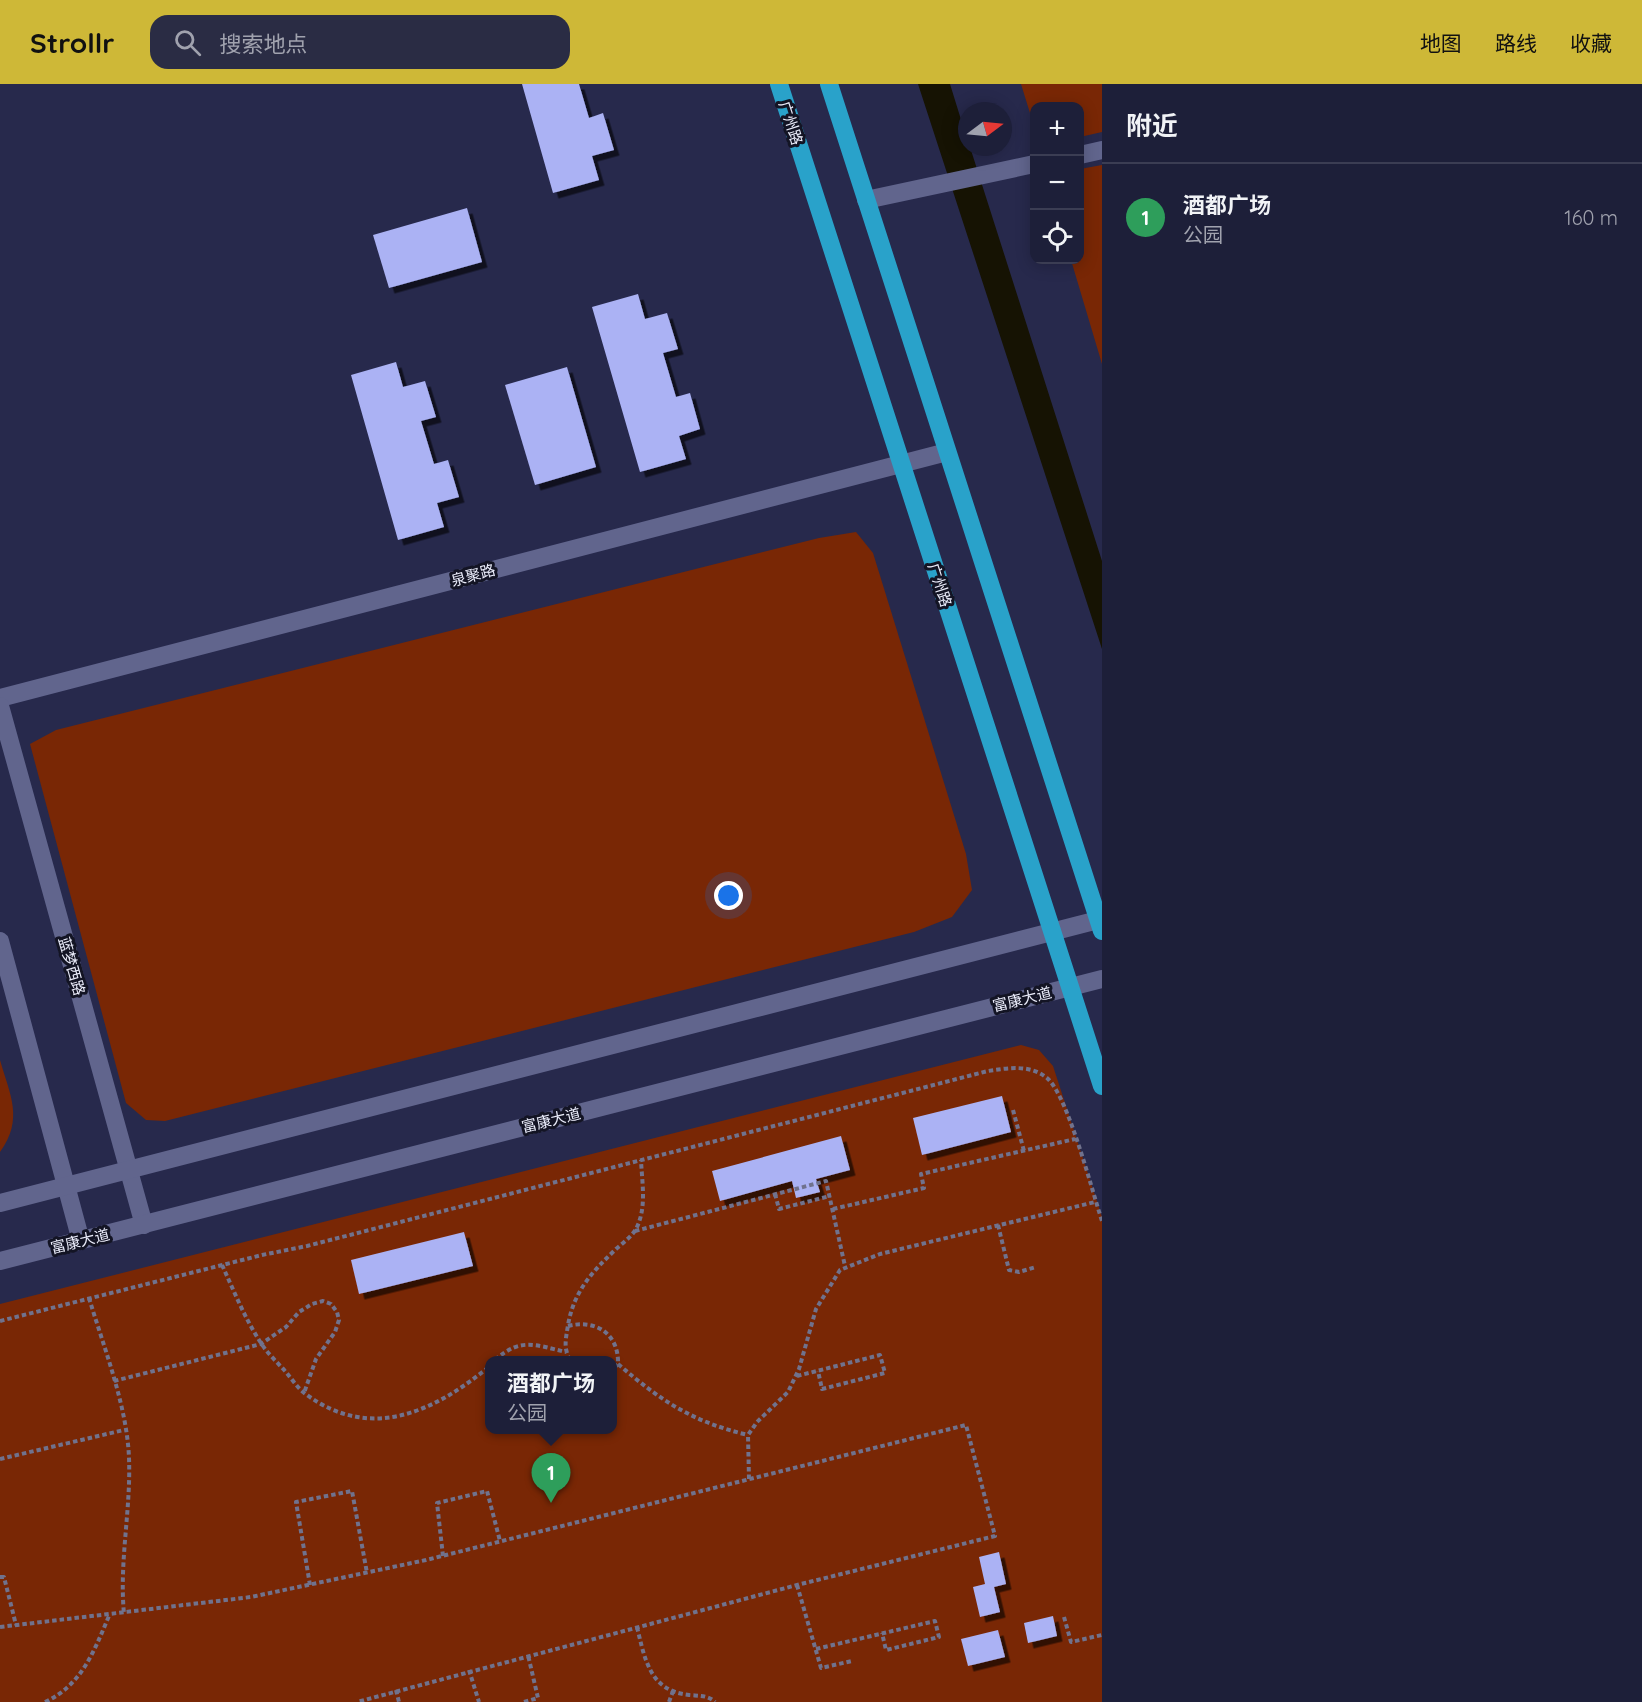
<!DOCTYPE html>
<html lang="zh">
<meta charset="utf-8">
<style>
:root{--surface:#1d1f39;--page:#2a2c44;--text:#f1f3f6;--muted:#a0a2ae;--line:#3b3d53;--accent:#ceb837}
body{margin:0;font-family:Quicksand,"Noto Sans SC",sans-serif;background:var(--page);color:var(--text)}
.controls{position:absolute;right:18px;top:18px;display:grid;overflow:hidden;border-radius:12px;box-shadow:0 3px 15px #0003}
.controls button{width:54px;height:54px;display:grid;place-items:center;padding:0;border:0;border-bottom:2px solid var(--line);background:var(--surface);color:var(--text);font:30px sans-serif}
.compass{position:absolute;left:958px;top:18px;width:54px;height:54px;border-radius:50%;background:var(--surface);box-shadow:0 3px 15px #0003;rotate:74deg}
.you{position:absolute;left:729px;top:812px;width:21px;height:21px;margin:-15px;border:4px solid #fff;border-radius:50%;background:#1a73e8;box-shadow:0 0 0 9px #1a73e833}
.badge{display:grid;place-items:center;width:39px;height:39px;border-radius:50%;background:var(--accent);color:#fff;font-size:20px;font-weight:700}
.pin{position:absolute;translate:-50% -50px;filter:drop-shadow(0 2px 3px #0008)}
.pin::after{content:'';position:absolute;top:32px;width:21px;height:18px;background:inherit;clip-path:polygon(0 0,100% 0,50% 100%)}
.popup{position:absolute;left:485px;top:1272px;width:132px;height:78px;box-sizing:border-box;display:grid;place-content:center;border-radius:12px;background:var(--surface);filter:drop-shadow(0 2px 4px #0005);font-size:20px;white-space:nowrap;color:var(--muted)}
.popup b{font-size:22px;color:var(--text)}
.popup::after{content:'';position:absolute;left:50%;top:100%;margin-left:-12px;border:12px solid transparent;border-top-color:var(--surface)}
.list{margin:0;padding:0;list-style:none}
h2{display:flex;justify-content:space-between;align-items:center;height:78px;margin:0;padding:0 24px;font-size:26px}
h2 small{font-size:20px;font-weight:400;color:var(--muted)}
.list li{display:grid;grid-template-columns:39px 1fr auto;gap:18px;align-items:center;box-sizing:border-box;height:108px;padding:0 24px;border-top:2px solid var(--line)}
.list b{display:block;font-size:22px;white-space:nowrap}
.list p{margin:0;font-size:20px;white-space:nowrap;color:var(--muted)}
.list em{font-size:20px;font-style:normal;color:var(--muted)}
.icon{flex:none;width:33px;height:33px;fill:none;stroke:currentColor;stroke-width:2;stroke-linecap:round;stroke-linejoin:round}
.map{position:relative;flex:none;width:1102px;height:1618px;overflow:hidden}
header{display:flex;align-items:center;gap:36px;box-sizing:border-box;height:84px;padding:0 30px;background:var(--accent);color:#111}
header strong{font-size:28px}
nav{display:flex;gap:33px;margin-inline-start:auto;font-size:21px}
.search{width:420px;height:54px;background:var(--page);display:flex;align-items:center;gap:15px;box-sizing:border-box;padding:0 21px;border-radius:18px;color:var(--muted);font-size:22px}
main{display:flex}
aside{flex:1;background:var(--surface)}
.map>svg:first-child{display:block}
</style>
<header>
<strong>Strollr</strong>
<div class="search"><svg class="icon" aria-label="search" viewBox="0 0 24 24"><circle cx="10" cy="10" r="6"/><path d="M15 15l6 6"/></svg>搜索地点</div>
<nav><a>地图</a><a>路线</a><a>收藏</a></nav>
</header>
<main>
<div class="map">
<svg width="1102" height="1618" viewBox="0 0 1102 1618">
<defs>
<filter id="shadow"><feDropShadow dx="5.5" dy="5.5" stdDeviation="0" flood-color="#0009"/></filter>
</defs>
<rect width="100%" height="100%" fill="#27294c"/>
<g fill="#792705" fill-rule="evenodd">
<polygon points="1021,0 1102,0 1102,48 1080,53 1080,22 1034,22 1034,42"/>
<polygon points="1102,81 1102,280 1071,176 1080,176 1080,85"/>
<polygon points="856,448 873,469 966,770 972,806 952,833 914,848 165,1037 146,1036 126,1019 30,660 56,646 819,454"/>
<path d="M 1021,961 L 1039,966 L 1053,982 L 1102,1133 L 1102,1618 L 0,1618 L 0,1220 ZM 490,1276 L 612,1276 L 612,1346 L 490,1346 Z"/>
<path d="M 0,976 C 10,1011 24,1035 0,1068 Z"/>
</g>
<polygon fill="#161303" points="918,0 950,0 967,55 967,63 970,63 1102,477 1102,565"/>
<g fill="#abb2f4" filter="url(#shadow)">
<polygon points="522,0 579,0 589,34 603,29 614,66 592,72 599,96 553,109"/>
<polygon points="467,124 482,178 389,204 373,151"/>
<polygon points="638,210 645,235 667,229 678,265 663,269 676,313 690,309 700,345 679,352 686,375 640,388 592,223"/>
<polygon points="396,278 403,303 425,297 436,333 421,337 434,380 448,376 459,413 437,419 444,443 398,456 351,291"/>
<polygon points="567,283 596,383 535,401 505,301"/>
<polygon points="1002,1012 1011,1048 922,1071 913,1034"/>
<polygon points="841,1052 850,1086 816,1095 820,1108 796,1114 792,1097 720,1117 712,1087"/>
<polygon points="464,1148 473,1182 359,1210 351,1176"/>
<polygon points="999,1468 1006,1500 994,1503 1000,1528 980,1533 973,1503 985,1500 979,1473"/>
<polygon points="1053,1532 1057,1552 1028,1559 1024,1539"/>
<polygon points="998,1546 1005,1573 968,1582 961,1555"/>
</g>
<g fill="none" stroke-linecap="round" stroke-linejoin="round">
<g stroke="#70728d" stroke-width="4" stroke-dasharray="4.5 3" stroke-linecap="butt">
<polyline points="1013,1026 1024,1067"/>
<polyline points="775,1110 779,1125 830,1112"/>
<polyline points="833,1125 924,1104 921,1090 1075,1055"/>
<polyline points="998,1141 1009,1186 1019,1188 1036,1183"/>
<polyline points="635,1147 826,1097 845,1182"/>
<path d="M 222,1181 C 234,1207 245,1235 261,1259 C 267,1269 277,1278 285,1287 C 292,1295 298,1305 307,1311 C 372,1358 435,1327 490,1282"/>
<path d="M 89,1214 C 104,1264 127,1322 129,1374 C 131,1426 119,1478 124,1530"/>
<path d="M 0,1237 L 262,1171 L 307,1162 L 988,987 C 1008,984 1030,980 1047,994 C 1068,1012 1092,1107 1102,1137"/>
<path d="M 568,1242 C 596,1235 619,1250 618,1280 L 612,1286"/>
<path d="M 495,1276 C 521,1253 535,1261 566,1268"/>
<path d="M 570,1276 C 563,1263 566,1255 568,1241 C 574,1207 592,1188 616,1165 C 623,1159 632,1152 636,1145 C 647,1124 642,1099 641,1076"/>
<path d="M 618,1280 C 661,1317 693,1338 748,1351"/>
<polyline points="797,1292 880,1271 885,1289 822,1305 818,1287"/>
<polyline points="114,1297 261,1260 286,1243 299,1228 312,1220 323,1217 331,1220 337,1228 339,1236 335,1248 316,1275 304,1309"/>
<polyline points="0,1375 124,1346"/>
<polyline points="749,1395 748,1351 757,1338 788,1308 799,1285 816,1225 840,1186 880,1170 1095,1118"/>
<polyline points="443,1472 437,1419 487,1407 500,1457"/>
<polyline points="0,1493 4,1493 16,1541"/>
<polyline points="310,1501 296,1418 352,1407 367,1489"/>
<polyline points="797,1501 821,1584 852,1577"/>
<polyline points="1064,1533 1071,1558 1102,1551"/>
<polyline points="0,1543 251,1513 426,1476 966,1341 995,1452 797,1501 357,1618"/>
<path d="M 637,1543 C 645,1576 650,1607 689,1611 C 699,1612 708,1611 715,1618"/>
<polyline points="816,1565 935,1537 939,1553 886,1566 882,1549"/>
<polyline points="469,1586 479,1618"/>
<polyline points="396,1606 399,1618"/>
<path d="M 45,1618 C 82,1601 94,1567 109,1532"/>
<polyline points="524,1618 538,1614 528,1571"/>
<polyline points="669,1618 673,1607"/>
</g>
<g stroke="#61658d" stroke-width="18">
<polyline points="1080,71 1102,66"/>
<polyline points="866,116 1034,80"/>
<polyline points="0,614 947,368"/>
<polyline points="0,622 144,1141"/>
<polyline points="0,857 81,1157"/>
<polyline points="0,1119 1098,836"/>
<polyline points="0,1177 1102,895"/>
</g>
<g stroke="#29a2ca" stroke-width="18">
<polyline points="779,0 1102,1002"/>
<polyline points="829,0 1102,847"/>
</g>
</g>
<g text-anchor="middle" dominant-baseline="central" stroke-width="6" stroke-linejoin="round" paint-order="stroke">
<g font-size="15" fill="#eceefc" stroke="#131424">
<text transform="translate(791 39) rotate(72)">广州路</text>
<text transform="translate(473 491) rotate(-15)">泉聚路</text>
<text transform="translate(940 501) rotate(72)">广州路</text>
<text transform="translate(72 882) rotate(74)">蓝梦西路</text>
<text transform="translate(1022 915) rotate(-14)">富康大道</text>
<text transform="translate(551 1036) rotate(-14)">富康大道</text>
<text transform="translate(80 1157) rotate(-14)">富康大道</text>
</g>
</g>
</svg>
<div class="controls">
<button>+</button>
<button>−</button>
<button><svg class="icon" aria-label="locate" viewBox="0 0 24 24"><circle cx="12" cy="12" r="6"/><path d="M12 2v4M12 18v4M2 12h4M18 12h4"/></svg></button>
</div>
<svg class="compass" viewBox="-18 -18 36 36"><path d="M0-13l5 13h-10z" fill="#e53935"/><path d="M0 13l5-13h-10z" fill="#a0a2ae"/></svg>
<div class="you"></div>
<div class="pin badge" style="left:551px;top:1419px;background:#2e9e5b">1</div>
<div class="popup"><b>酒都广场</b>公园</div>
</div>
<aside>
<h2>附近<small></small></h2>
<ul class="list">
<li><span class="badge" style="background:#2e9e5b">1</span><div><b>酒都广场</b><p>公园</p></div><em>160 m</em></li>
</ul>
</aside>
</main>
